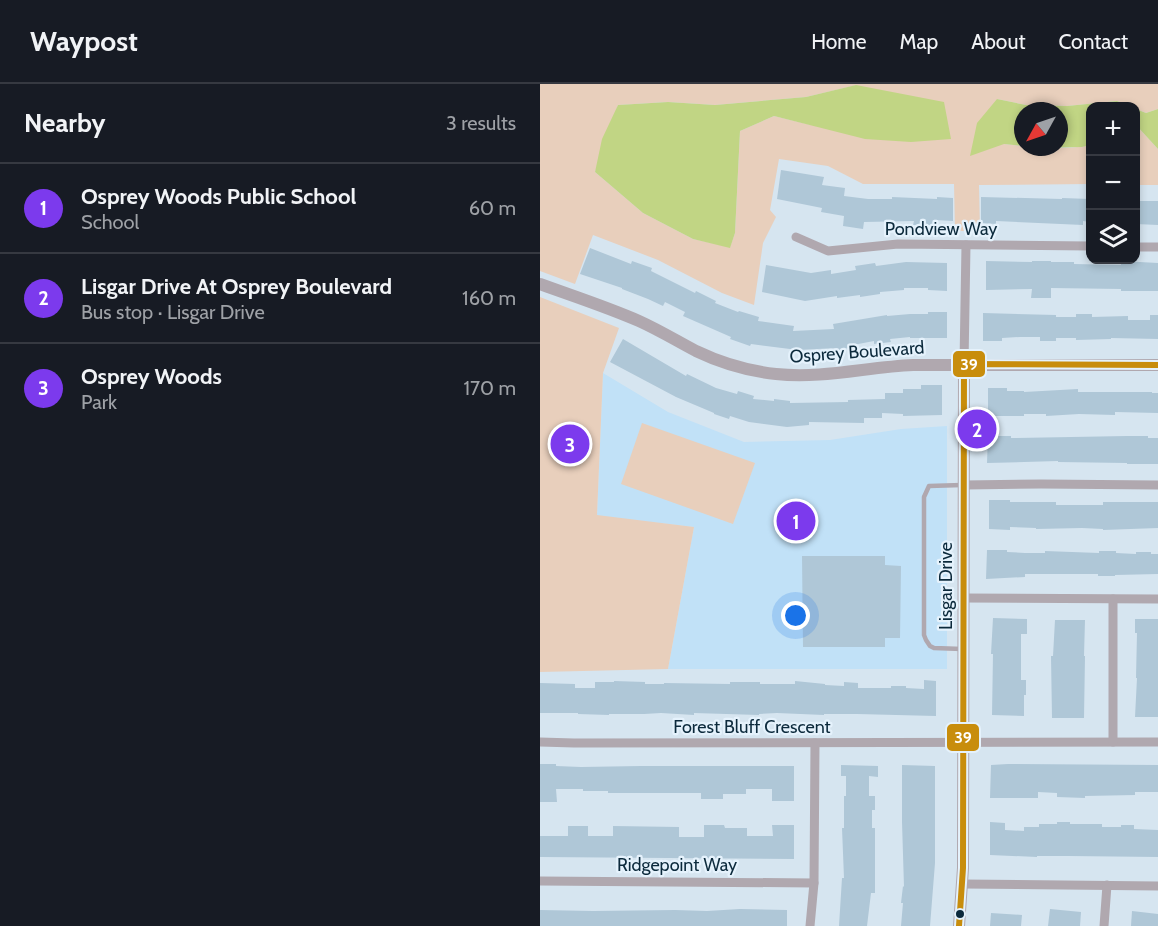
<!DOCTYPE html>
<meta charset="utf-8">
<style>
:root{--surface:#171b24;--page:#242831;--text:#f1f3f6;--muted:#9ea1a6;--line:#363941;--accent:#7c3aed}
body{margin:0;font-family:Cabin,sans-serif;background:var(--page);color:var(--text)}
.controls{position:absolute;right:18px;top:18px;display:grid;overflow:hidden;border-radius:12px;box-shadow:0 3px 9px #0003}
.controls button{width:54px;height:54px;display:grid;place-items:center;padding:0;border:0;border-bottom:2px solid var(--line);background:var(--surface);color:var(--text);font:30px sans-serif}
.compass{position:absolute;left:474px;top:18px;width:54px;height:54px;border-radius:50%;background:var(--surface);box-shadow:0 3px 9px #0003;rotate:230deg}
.you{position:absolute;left:256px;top:532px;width:21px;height:21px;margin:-15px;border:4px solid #fff;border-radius:50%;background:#1a73e8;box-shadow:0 0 0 9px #1a73e833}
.badge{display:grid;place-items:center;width:39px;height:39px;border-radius:50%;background:var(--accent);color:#fff;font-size:20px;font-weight:700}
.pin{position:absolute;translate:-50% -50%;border:3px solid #fff;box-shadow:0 2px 6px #0006}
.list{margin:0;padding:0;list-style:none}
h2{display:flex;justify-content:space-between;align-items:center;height:78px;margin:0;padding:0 24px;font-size:26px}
h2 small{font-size:20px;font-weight:400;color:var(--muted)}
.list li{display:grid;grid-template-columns:39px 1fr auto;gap:18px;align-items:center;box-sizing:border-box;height:90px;padding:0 24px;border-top:2px solid var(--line)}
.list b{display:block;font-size:22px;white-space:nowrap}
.list p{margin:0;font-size:20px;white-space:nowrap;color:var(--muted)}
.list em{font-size:20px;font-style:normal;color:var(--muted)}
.icon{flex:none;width:33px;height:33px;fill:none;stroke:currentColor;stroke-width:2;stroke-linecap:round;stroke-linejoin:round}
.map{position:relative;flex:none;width:618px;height:842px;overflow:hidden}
header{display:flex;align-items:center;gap:36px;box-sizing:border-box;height:84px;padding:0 30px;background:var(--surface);border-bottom:2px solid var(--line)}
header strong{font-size:28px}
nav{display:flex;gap:33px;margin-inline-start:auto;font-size:21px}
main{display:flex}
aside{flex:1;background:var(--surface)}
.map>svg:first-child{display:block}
</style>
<header>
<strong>Waypost</strong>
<nav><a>Home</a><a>Map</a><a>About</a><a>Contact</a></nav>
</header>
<main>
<aside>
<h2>Nearby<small>3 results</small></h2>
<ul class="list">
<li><span class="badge">1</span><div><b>Osprey Woods Public School</b><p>School</p></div><em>60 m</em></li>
<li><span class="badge">2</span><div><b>Lisgar Drive At Osprey Boulevard</b><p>Bus stop · Lisgar Drive</p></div><em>160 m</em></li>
<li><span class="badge">3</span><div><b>Osprey Woods</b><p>Park</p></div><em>170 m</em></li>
</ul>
</aside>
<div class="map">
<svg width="618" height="842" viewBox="0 0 618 842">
<rect width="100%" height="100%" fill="#d6e5f0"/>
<polygon fill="#c1e1f7" points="63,289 128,328 204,358 290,356 361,345 407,342 407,585 128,585 154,443 57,432"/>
<g fill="#e8cfbc" fill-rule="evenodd">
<path d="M 0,0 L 618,0 L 618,25 L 606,29 L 596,25 L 596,22 L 590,22 L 577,17 L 527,22 L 486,21 L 457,15 L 464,60 L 483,62 L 483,63 C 505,63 529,66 550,61 L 550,100 L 439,101 L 440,147 L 415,147 L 414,100 L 323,100 L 288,82 L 239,75 L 230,126 L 236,133 L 223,159 L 214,221 L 182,209 L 118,176 L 53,151 L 35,200 L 0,187 ZM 317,1 L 271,41 L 234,32 L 200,47 L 195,149 L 190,163 L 153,155 L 103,129 L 55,88 L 78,21 L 128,18 L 175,21 L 266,13 Z"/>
<polygon points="596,41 618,65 618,101 596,101"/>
<polygon points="0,213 79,244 63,289 57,431 154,443 128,585 0,588"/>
<polygon points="102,339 215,379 193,440 81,400"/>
</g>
<g fill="#c1d584">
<polygon points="316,1 404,18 411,55 371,58 325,55 234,32 200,47 195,149 190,164 153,155 103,129 55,88 62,55 78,21 128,18 175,21 266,13"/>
<polygon points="457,15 486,21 527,22 577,17 590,22 550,22 550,61 542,63 503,64 496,63 519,63 519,27 483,27 483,62 464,60 430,72 437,39"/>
<polygon points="596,25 606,29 618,25 618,65 596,41"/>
</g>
<g fill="#afc7d7">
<polygon points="241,86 284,93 282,101 305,104 304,112 328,115 352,115 352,113 397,115 397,113 413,114 413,137 395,136 395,141 373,141 374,137 324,138 323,145 303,142 304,132 281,128 282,124 237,115"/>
<polygon points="441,113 522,115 522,114 550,115 550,138 543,137 543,141 456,137 456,140 441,139"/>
<polygon points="596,117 618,117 618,141 596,140"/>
<polygon points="50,164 91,180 92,177 112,184 111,187 155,209 156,207 176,217 175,219 198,228 199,227 219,233 218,237 254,242 253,247 294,245 293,240 347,231 347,232 370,230 388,230 388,228 407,228 407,254 370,254 370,253 350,255 351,258 334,260 334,257 313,261 314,263 298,266 297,264 258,266 211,260 210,262 190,255 191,253 143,232 145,228 125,218 123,222 108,215 82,205 82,204 40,190"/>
<polygon points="446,177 492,178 492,177 511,177 511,178 534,178 534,180 581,181 581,177 618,179 618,207 581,207 581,205 511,204 511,214 491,214 492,205 446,206"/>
<polygon points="366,178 407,179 407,207 388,206 388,204 364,204 364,206 340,208 340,210 320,213 320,211 297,214 297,212 265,217 222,208 226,181 271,189 291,186 291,190 316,186 315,182 335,179 336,182"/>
<polygon points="443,229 516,231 516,233 536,233 536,230 552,230 552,233 588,232 588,236 610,236 610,231 618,231 618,255 571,254 571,255 536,256 536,254 516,254 516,257 500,257 500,253 480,253 462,254 462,257 443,257"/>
<polygon points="83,255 146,292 147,290 176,304 197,310 198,307 214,312 213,315 234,317 234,315 250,317 250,319 308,318 308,316 345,315 345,309 363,309 363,305 381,305 381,301 402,301 402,331 363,332 363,330 342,329 342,334 324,334 324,339 269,338 269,341 247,343 209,338 190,332 189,335 174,330 174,329 136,313 70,278"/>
<polygon points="448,304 467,304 467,307 484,307 484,308 538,305 538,308 612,308 612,309 618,309 618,329 575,328 575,331 539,330 506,332 506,330 484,330 484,332 448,332"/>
<polygon points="448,352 471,352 471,354 587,352 608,352 608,354 618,354 618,380 587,380 587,379 518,378 518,377 447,379"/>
<polygon points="449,416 470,416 470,418 516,418 516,421 563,421 563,418 618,418 618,444 563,446 563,445 542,444 496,445 496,444 470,443 470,446 449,445"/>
<polygon points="447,466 467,466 467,468 485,469 505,469 505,467 559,469 559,467 576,467 576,469 596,470 596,468 611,468 611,470 618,470 618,490 575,491 575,492 558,492 558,490 485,490 485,493 446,495"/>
<polygon points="262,472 345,472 345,481 361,482 360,554 345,554 345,563 263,563"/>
<polygon points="453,534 487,535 487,550 481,550 481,596 486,596 486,611 484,611 484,632 452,631 453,570 451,570"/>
<polygon points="595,535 618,535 618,633 595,633 597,594 596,594 597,549 595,549"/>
<polygon points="515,536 545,536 544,572 545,572 544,634 512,634 511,572 513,572"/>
<polygon points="384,596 396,597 396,632 317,630 284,630 284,631 237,629 219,630 219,631 154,629 154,631 121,629 104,630 69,630 69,631 38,630 38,629 0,629 0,599 35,600 35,604 55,604 55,598 74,598 74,597 105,598 105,600 124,600 124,599 190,600 190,598 220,598 220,600 255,600 255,597 285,600 285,601 304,602 304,598 318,599 318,604 351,604 351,602 366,602 366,604 384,605"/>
<polygon points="0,680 16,680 16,682 41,683 101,682 254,682 254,717 232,717 232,705 206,705 206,710 183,710 183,715 161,715 161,709 68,709 68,707 43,707 43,705 16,705 17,718 0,718"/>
<polygon points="468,680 618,681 618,708 595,708 595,711 545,712 545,714 517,713 517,709 498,708 498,714 450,714 451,681"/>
<polygon points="301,681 338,682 338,693 329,692 329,712 335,712 335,726 332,726 332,744 335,744 335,809 331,809 327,842 299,842 302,794 304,794 302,744 304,744 304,712 306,712 306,692 301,692"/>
<polygon points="362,681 395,682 395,779 390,842 361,842 363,819 361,819 363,802 364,803 362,738"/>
<polygon points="450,738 465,739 465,746 484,747 484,743 499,743 499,740 517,740 517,738 530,738 530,740 562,740 562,743 581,743 581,741 594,741 594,745 618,746 618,773 529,772 497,772 497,773 450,771"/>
<polygon points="164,741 184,741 185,744 207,744 207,752 233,752 232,741 254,741 254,775 0,773 0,752 28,752 28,742 48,742 48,752 73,752 73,742 139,743 139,753 164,753"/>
<polygon points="200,825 247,826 247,842 0,842 0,826 53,827 135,826 167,827"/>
<polygon points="510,825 541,828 540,842 508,842"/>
<polygon points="592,827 618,830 618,842 591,842"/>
<polygon points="451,829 482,831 481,842 450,842"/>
</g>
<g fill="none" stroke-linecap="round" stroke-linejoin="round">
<polyline stroke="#b0a8af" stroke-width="4.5" points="422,401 389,402 384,413 384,551 386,556 390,562 394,564 422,565"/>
<g stroke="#b0a8af" stroke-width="9">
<polyline points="256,153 288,167 358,160 550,162"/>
<polyline points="596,163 618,163"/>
<polyline points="424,280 426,161"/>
<polyline points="425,401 501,400 618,401"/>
<polyline points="424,514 618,515"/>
<polyline points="0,658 34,659 618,658"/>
<polyline points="573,658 573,515"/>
<polyline points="0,797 274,799"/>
<polyline points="423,800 618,802"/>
<polyline points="270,842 274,799 275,659"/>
<polyline points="564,842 567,801"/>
</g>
<g stroke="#b0a8af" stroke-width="12">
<path d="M 0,200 C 33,212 67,223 99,237 C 119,246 137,257 156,267 C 181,279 208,287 236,290 C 282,295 327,283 373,281 L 618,281"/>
<polyline points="419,842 423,784 424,280"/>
</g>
<g stroke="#e5f2fc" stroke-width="10">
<polyline id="bus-1" points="419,842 423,784 424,280 618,281"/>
</g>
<use href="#bus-1" stroke="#c88d0c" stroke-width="6"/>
</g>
<circle fill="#0c2a3c" stroke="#e5f2fc" stroke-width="2" cx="420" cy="830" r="5"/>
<g text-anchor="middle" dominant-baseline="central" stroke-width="4.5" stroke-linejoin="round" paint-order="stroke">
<g font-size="18" fill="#0c2a3c" stroke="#e5f2fc">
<text x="401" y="145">Pondview Way</text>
<text transform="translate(317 268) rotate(-4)">Osprey Boulevard</text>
<text transform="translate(406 502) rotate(-90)">Lisgar Drive</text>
<text x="212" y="643">Forest Bluff Crescent</text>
<text x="137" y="781">Ridgepoint Way</text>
</g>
</g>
<g stroke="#e5f2fc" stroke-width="2">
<rect x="412" y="266" width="34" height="28" rx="6" fill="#c88d0c"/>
<rect x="406" y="639" width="34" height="29" rx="6" fill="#c88d0c"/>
</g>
<g font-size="16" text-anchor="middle" font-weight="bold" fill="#fff">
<text x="429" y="286">39</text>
<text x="423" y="659">39</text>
</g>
</svg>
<div class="controls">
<button>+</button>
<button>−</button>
<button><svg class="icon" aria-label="layers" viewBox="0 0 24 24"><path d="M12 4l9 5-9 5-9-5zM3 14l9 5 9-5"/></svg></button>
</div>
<svg class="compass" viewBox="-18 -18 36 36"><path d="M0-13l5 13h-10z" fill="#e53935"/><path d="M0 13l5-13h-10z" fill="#9ea1a6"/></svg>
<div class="you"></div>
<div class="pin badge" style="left:256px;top:437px">1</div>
<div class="pin badge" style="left:437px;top:345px">2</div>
<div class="pin badge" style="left:30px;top:360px">3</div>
</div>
</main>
